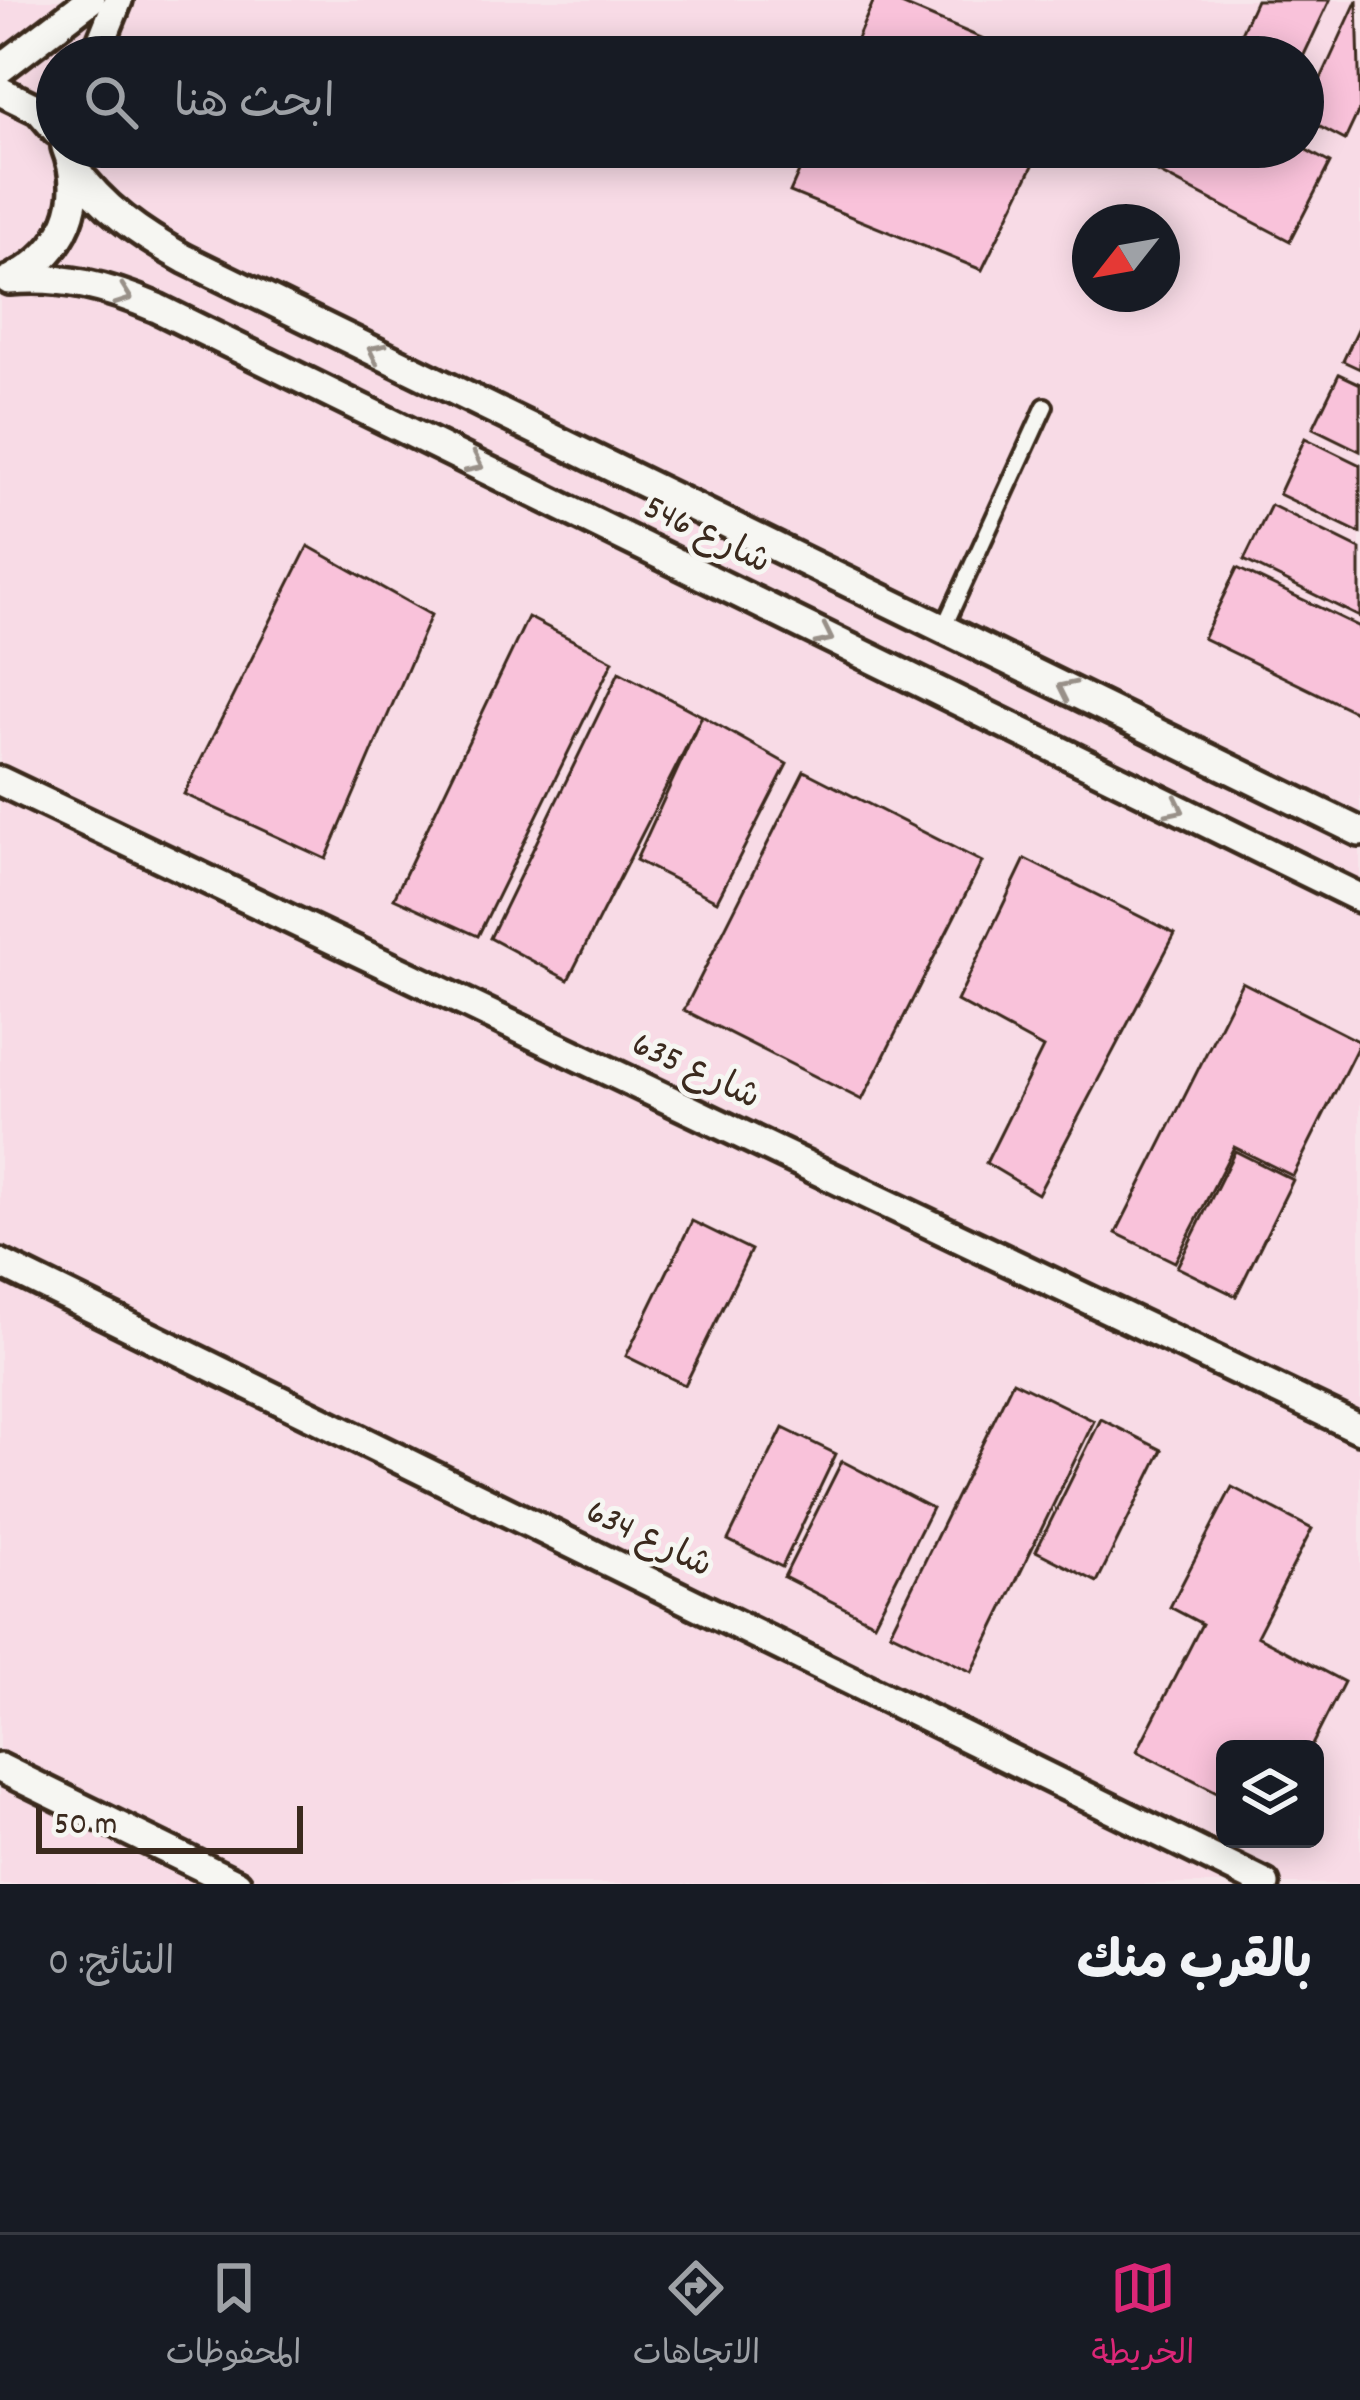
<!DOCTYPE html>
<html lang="ar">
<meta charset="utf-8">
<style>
:root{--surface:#171b24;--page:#242831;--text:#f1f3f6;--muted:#9ea1a6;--line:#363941;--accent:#db2777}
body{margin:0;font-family:Dekko,"Playpen Sans Arabic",sans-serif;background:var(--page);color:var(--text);direction:rtl}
.controls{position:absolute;right:36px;bottom:36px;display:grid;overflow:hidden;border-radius:18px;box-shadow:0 6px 30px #0003}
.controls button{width:108px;height:108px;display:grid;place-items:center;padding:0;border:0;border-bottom:3px solid var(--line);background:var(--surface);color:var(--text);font:60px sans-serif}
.compass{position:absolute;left:1072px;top:204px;width:108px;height:108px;border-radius:50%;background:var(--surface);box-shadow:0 6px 30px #0003;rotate:239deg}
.scale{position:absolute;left:36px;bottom:30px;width:267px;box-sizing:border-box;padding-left:12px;border:6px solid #3b2a1e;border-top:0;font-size:33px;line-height:42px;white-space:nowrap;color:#3b2a1e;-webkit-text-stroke:9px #f6f6f2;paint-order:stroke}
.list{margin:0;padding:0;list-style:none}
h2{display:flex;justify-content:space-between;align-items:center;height:156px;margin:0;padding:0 48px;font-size:51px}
h2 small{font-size:39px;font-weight:400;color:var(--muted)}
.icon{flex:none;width:66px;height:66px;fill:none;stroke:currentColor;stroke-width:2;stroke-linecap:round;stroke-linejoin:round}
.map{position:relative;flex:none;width:1360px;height:1884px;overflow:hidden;direction:ltr}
.search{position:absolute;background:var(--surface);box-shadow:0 6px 30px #0003;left:36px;right:36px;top:36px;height:132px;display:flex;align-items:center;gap:30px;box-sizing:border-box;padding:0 42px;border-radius:66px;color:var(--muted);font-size:45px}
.sheet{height:348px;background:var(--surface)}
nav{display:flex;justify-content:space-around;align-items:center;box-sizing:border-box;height:168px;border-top:3px solid var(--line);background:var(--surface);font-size:33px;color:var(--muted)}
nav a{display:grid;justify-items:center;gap:6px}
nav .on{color:var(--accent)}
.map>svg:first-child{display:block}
</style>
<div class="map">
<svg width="1360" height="1884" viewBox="0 0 1360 1884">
<rect width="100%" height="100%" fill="#f7e6eb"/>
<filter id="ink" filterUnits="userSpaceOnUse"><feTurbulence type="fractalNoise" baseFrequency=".00833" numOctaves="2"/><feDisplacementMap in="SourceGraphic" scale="24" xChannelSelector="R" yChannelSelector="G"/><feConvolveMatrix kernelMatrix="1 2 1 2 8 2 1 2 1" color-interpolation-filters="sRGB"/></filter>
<g filter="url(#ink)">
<path fill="#f8dbe6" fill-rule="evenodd" d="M 0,0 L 1360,0 L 1360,1884 L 0,1884 ZM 57,57 L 1303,57 L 1303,147 L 57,147 ZM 1090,222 L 1162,222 L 1162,294 L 1090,294 ZM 1225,1749 L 1315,1749 L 1315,1839 L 1225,1839 Z"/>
<g fill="#f9c2da" stroke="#3b2a1e" stroke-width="3">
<polygon points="874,0 892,0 1026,57 849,57"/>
<polygon points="1256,0 1330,0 1303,57 1230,57"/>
<polygon points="1357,0 1360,108 1345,140 1303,118"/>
<polygon points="810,147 1042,147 982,270 790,192"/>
<polygon points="1163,147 1301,147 1330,163 1290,241 1152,169"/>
<polygon points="1360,325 1360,369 1343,361"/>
<polygon points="1339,374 1360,384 1360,451 1313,428"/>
<polygon points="1305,438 1360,465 1360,533 1279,494"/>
<polygon points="1271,505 1360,549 1360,617 1244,560"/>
<polygon points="308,546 431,615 326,859 184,794"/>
<polygon points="1237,568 1360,627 1360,714 1203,638"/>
<polygon points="528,617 613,661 478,936 394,898"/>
<polygon points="619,672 702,716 568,980 490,938"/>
<polygon points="702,716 787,764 717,901 636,860"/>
<polygon points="804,771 982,862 862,1100 684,1010"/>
<polygon points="1025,859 1175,934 1038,1194 986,1163 1043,1048 957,1001"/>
<polygon points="1242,982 1360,1042 1293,1176 1234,1147 1175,1262 1116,1233"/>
<polygon points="1235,1151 1293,1180 1236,1296 1177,1267"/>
<polygon points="692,1221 751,1250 685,1385 626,1356"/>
<polygon points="1013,1381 1094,1421 972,1672 890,1632"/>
<polygon points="1101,1419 1162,1450 1097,1582 1036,1551"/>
<polygon points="783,1428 836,1454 782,1567 728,1540"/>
<polygon points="842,1461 932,1508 874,1623 784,1577"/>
<polygon points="1232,1487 1312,1529 1257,1636 1344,1682 1310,1749 1225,1749 1225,1796 1137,1751 1202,1624 1170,1607"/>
</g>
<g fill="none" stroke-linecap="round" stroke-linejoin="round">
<g stroke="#3b2a1e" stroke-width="22">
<polyline id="lane" points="943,629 1045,406"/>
</g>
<g stroke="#3b2a1e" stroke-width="36">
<g id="street">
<polyline points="95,57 118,0"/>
<polyline points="0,69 90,0"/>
<polyline points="0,91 39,110 57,131"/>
<path d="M 73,166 C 102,208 140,234 185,259 L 1360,832"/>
<path d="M 15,277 C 65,251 87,200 66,147"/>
<path d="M 9,280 C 63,275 108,287 157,308 L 1360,898"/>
<polyline points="0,781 1360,1429"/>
<polyline points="0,1263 1265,1884"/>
<polyline points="0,1768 237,1884"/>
</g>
</g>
<use href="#lane" stroke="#f6f6f2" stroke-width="14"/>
<use href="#street" stroke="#f6f6f2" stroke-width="27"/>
</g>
<defs><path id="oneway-chevron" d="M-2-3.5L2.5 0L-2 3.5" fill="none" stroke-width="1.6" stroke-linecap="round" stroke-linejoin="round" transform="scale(3)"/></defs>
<g stroke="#989088">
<use href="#oneway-chevron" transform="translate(124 296) rotate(20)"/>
<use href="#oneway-chevron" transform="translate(376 352) rotate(-154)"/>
<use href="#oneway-chevron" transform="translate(475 464) rotate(26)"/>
<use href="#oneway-chevron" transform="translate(825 636) rotate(26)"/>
<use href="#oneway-chevron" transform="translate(1066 689) rotate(-154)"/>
<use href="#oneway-chevron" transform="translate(1176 808) rotate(26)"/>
</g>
</g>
<g text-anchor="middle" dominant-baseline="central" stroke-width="10" stroke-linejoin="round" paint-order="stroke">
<g font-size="36" fill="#3b2a1e" stroke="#f6f6f2">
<text transform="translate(706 537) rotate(26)">شارع 546</text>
<text transform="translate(695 1073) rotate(25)">شارع 635</text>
<text transform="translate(648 1541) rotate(26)">شارع 634</text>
</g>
</g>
</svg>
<div class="controls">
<button><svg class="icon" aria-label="layers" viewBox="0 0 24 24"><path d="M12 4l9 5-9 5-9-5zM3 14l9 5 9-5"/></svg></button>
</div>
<svg class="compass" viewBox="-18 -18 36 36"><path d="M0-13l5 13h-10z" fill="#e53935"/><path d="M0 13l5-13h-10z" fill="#9ea1a6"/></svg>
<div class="scale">50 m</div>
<div class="search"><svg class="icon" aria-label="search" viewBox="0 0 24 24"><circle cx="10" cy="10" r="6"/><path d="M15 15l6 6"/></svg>ابحث هنا</div>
</div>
<section class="sheet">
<h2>بالقرب منك<small>النتائج: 0</small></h2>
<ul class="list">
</ul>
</section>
<nav>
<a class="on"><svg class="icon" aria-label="map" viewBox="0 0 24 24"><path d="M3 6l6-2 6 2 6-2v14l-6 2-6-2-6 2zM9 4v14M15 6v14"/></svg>الخريطة</a>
<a><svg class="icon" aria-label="directions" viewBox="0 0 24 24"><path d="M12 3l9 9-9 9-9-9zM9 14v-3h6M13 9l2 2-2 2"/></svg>الاتجاهات</a>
<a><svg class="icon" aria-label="saved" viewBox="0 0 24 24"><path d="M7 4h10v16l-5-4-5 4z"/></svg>المحفوظات</a>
</nav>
